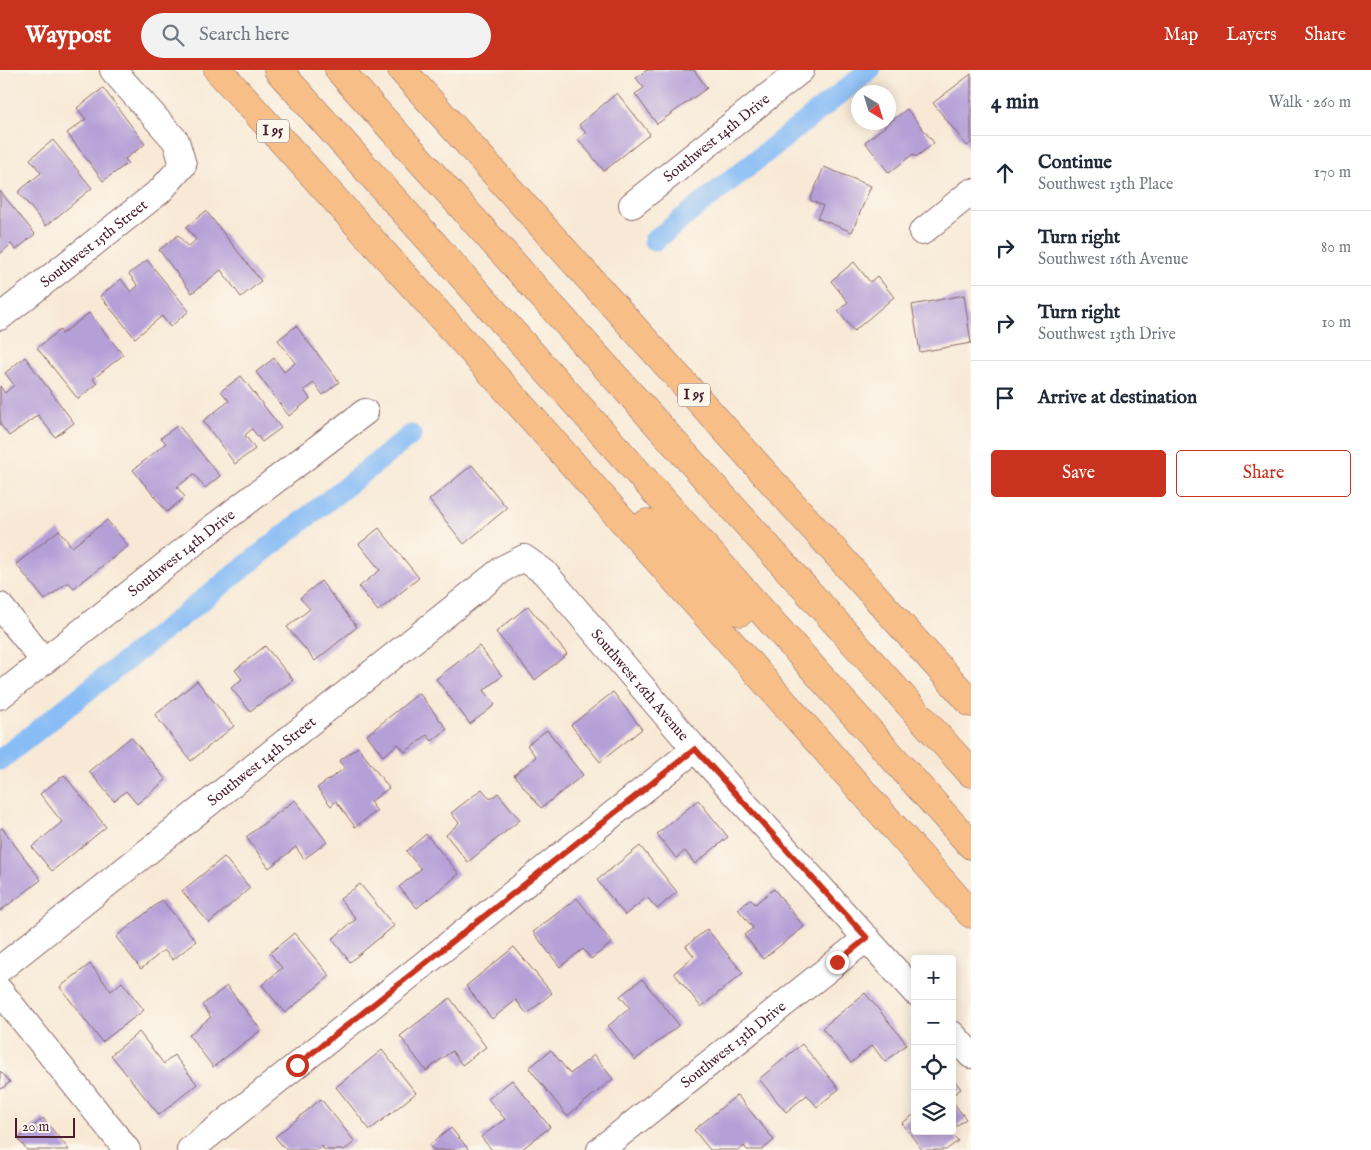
<!DOCTYPE html>
<meta charset="utf-8">
<style>
:root{--surface:#fff;--page:#f2f2f3;--text:#1f2937;--muted:#747a83;--line:#e0e1e3;--accent:#c8321e}
body{margin:0;font-family:"IM FELL English",serif;background:var(--page);color:var(--text)}
.controls{position:absolute;right:15px;bottom:15px;display:grid;overflow:hidden;border-radius:5px;box-shadow:0 2px 12px #0003}
.controls button{width:45px;height:45px;display:grid;place-items:center;padding:0;border:0;border-bottom:1px solid var(--line);background:var(--surface);color:var(--text);font:25px sans-serif}
.compass{position:absolute;left:851px;top:15px;width:45px;height:45px;border-radius:50%;background:var(--surface);box-shadow:0 2px 12px #0003;rotate:142deg}
.scale{position:absolute;left:15px;bottom:12px;width:60px;box-sizing:border-box;padding-left:5px;border:2px solid #4a1f2b;border-top:0;font-size:14px;line-height:18px;white-space:nowrap;color:#4a1f2b;-webkit-text-stroke:4px #fbf7ec;paint-order:stroke}
.stop{position:absolute;width:15px;height:15px;margin:-11px;border:4px solid #c8321e;border-radius:50%;background:#fff}
.stop.end{background:#c8321e;border-color:#fff;box-shadow:0 1px 5px #0008}
.list{margin:0;padding:0;list-style:none}
h2{display:flex;justify-content:space-between;align-items:center;height:65px;margin:0;padding:0 20px;font-size:21px}
h2 small{font-size:16px;font-weight:400;color:var(--muted)}
.list li{display:grid;grid-template-columns:32px 1fr auto;gap:15px;align-items:center;box-sizing:border-box;height:75px;padding:0 20px;border-top:1px solid var(--line)}
.list b{display:block;font-size:19px;white-space:nowrap}
.list p{margin:0;font-size:16px;white-space:nowrap;color:var(--muted)}
.list em{font-size:16px;font-style:normal;color:var(--muted)}
.actions{display:flex;gap:10px;padding:15px 20px}
.actions a{flex:1;padding:11px 0;border:1px solid var(--accent);border-radius:5px;text-align:center;font-size:18px;color:var(--accent)}
.actions .main{background:var(--accent);color:#fff}
.icon{flex:none;width:28px;height:28px;fill:none;stroke:currentColor;stroke-width:2;stroke-linecap:round;stroke-linejoin:round}
.map{position:relative;flex:none;width:971px;height:1080px;overflow:hidden}
header{display:flex;align-items:center;gap:30px;box-sizing:border-box;height:70px;padding:0 25px;background:var(--accent);color:#fff}
header strong{font-size:24px}
nav{display:flex;gap:28px;margin-inline-start:auto;font-size:18px}
.search{width:350px;height:45px;background:var(--page);display:flex;align-items:center;gap:12px;box-sizing:border-box;padding:0 18px;border-radius:28px;color:var(--muted);font-size:19px}
main{display:flex}
aside{flex:1;background:var(--surface)}
.map>svg:first-child{display:block}
</style>
<header>
<strong>Waypost</strong>
<div class="search"><svg class="icon" aria-label="search" viewBox="0 0 24 24"><circle cx="10" cy="10" r="6"/><path d="M15 15l6 6"/></svg>Search here</div>
<nav><a>Map</a><a>Layers</a><a>Share</a></nav>
</header>
<main>
<div class="map">
<svg width="971" height="1080" viewBox="0 0 971 1080">
<rect width="100%" height="100%" fill="#fbf7ec"/>
<filter id="ink" filterUnits="userSpaceOnUse"><feTurbulence type="fractalNoise" baseFrequency=".02" numOctaves="2"/><feDisplacementMap in="SourceGraphic" scale="10" xChannelSelector="R" yChannelSelector="G"/><feConvolveMatrix kernelMatrix="1 2 1 2 8 2 1 2 1" color-interpolation-filters="sRGB"/></filter>
<filter id="wash" filterUnits="userSpaceOnUse"><feTurbulence type="fractalNoise" baseFrequency=".0096" numOctaves="4" result="noise"/><feDisplacementMap in="SourceGraphic" scale="20" xChannelSelector="R" yChannelSelector="G"/><feGaussianBlur stdDeviation="1.12" result="paint"/><feColorMatrix in="noise" values="0 0 0 0 0 0 0 0 0 0 0 0 0 0 0 0 0 1.4 0 .05"/><feComposite in="paint" operator="in"/></filter>
<g filter="url(#wash)">
<rect width="100%" height="100%" fill="#f8e9d6"/>
<g fill="none" stroke-linecap="round" stroke-linejoin="round">
<g stroke="#87bcf5" stroke-width="21">
<polyline points="654,171 870,0"/>
<polyline points="0,690 411,365"/>
</g>
</g>
<g id="blocks">
<g fill="#b59fd7">
<polygon points="647,0 694,0 707,18 657,54 635,24 644,18 636,8"/>
<polygon points="971,4 971,73 967,76 933,33"/>
<polygon points="103,18 145,74 125,89 128,93 103,111 67,63 86,49 77,38"/>
<polygon points="617,23 650,64 604,101 578,69 586,63 579,55"/>
<polygon points="907,39 934,73 916,87 913,84 889,103 865,72"/>
<polygon points="53,70 92,118 46,156 18,122 41,103 30,89"/>
<polygon points="824,97 871,116 852,162 817,148 823,136 810,130"/>
<polygon points="0,121 35,164 16,180 11,174 0,184"/>
<polygon points="206,141 261,211 241,227 221,200 192,223 159,180 178,165 188,177 196,170 186,157"/>
<polygon points="147,190 189,241 170,257 162,246 135,268 100,226 121,209 131,222 138,216 129,204"/>
<polygon points="854,192 870,212 877,206 894,227 854,261 838,241 848,232 831,211"/>
<polygon points="964,225 971,273 920,282 912,235"/>
<polygon points="89,243 123,285 93,309 97,314 78,329 37,278 60,260 62,264"/>
<polygon points="296,256 339,312 323,325 314,313 304,320 310,329 289,346 256,302 274,288 284,302 295,293 278,270"/>
<polygon points="25,287 74,353 55,367 38,345 9,366 0,354 0,316 5,323 14,315 5,303"/>
<polygon points="241,306 281,358 262,372 252,359 245,365 255,379 235,394 203,351 229,331 221,321"/>
<polygon points="178,355 220,406 205,418 194,404 177,417 185,427 167,442 133,400 166,373 161,368"/>
<polygon points="472,395 507,438 464,474 429,430"/>
<polygon points="107,450 128,476 74,518 68,512 45,530 16,494 59,460 72,477"/>
<polygon points="379,458 419,508 378,541 359,517 380,500 359,474"/>
<polygon points="321,511 357,557 315,591 287,557 310,539 300,528"/>
<polygon points="528,536 567,584 535,610 496,562"/>
<polygon points="265,576 293,610 250,641 231,618 242,609 235,600"/>
<polygon points="479,576 502,606 484,620 495,635 470,654 436,609"/>
<polygon points="197,611 234,656 191,691 155,645"/>
<polygon points="613,622 642,659 600,692 571,655"/>
<polygon points="419,623 447,659 432,671 427,665 405,682 398,674 383,686 367,665"/>
<polygon points="547,660 583,705 541,738 514,705 536,687 527,675"/>
<polygon points="131,667 166,710 137,734 126,721 114,731 89,701"/>
<polygon points="358,677 389,718 370,732 377,741 355,757 336,731 331,736 317,718 345,698 339,691"/>
<polygon points="64,705 106,757 52,801 32,777 62,752 40,724"/>
<polygon points="482,719 490,729 498,723 520,750 468,792 446,765 459,753 451,743"/>
<polygon points="295,730 327,772 304,789 296,777 269,798 246,767"/>
<polygon points="698,730 728,767 695,794 685,781 676,788 657,764"/>
<polygon points="2,758 41,810 0,841 0,759"/>
<polygon points="426,764 459,804 417,838 399,817 421,799 406,781"/>
<polygon points="640,776 677,822 657,839 647,827 625,845 597,810"/>
<polygon points="224,787 250,818 209,853 182,821"/>
<polygon points="360,814 394,856 350,892 332,869 356,849 340,829"/>
<polygon points="774,819 804,857 763,889 744,865 753,858 738,839 751,829 755,834"/>
<polygon points="577,828 612,873 591,889 583,879 560,897 533,862"/>
<polygon points="162,830 196,871 173,890 164,880 141,899 116,867"/>
<polygon points="707,859 743,903 701,937 674,903 694,886 686,876"/>
<polygon points="294,863 330,906 285,943 262,915 282,898 270,883"/>
<polygon points="514,877 552,923 527,944 516,930 492,949 466,916"/>
<polygon points="90,894 111,921 122,912 144,940 102,972 60,917"/>
<polygon points="642,909 679,955 635,990 608,956 630,938 620,926"/>
<polygon points="227,916 261,960 213,997 189,965 211,947 202,935"/>
<polygon points="865,923 907,974 885,992 872,975 851,993 822,958"/>
<polygon points="450,928 486,977 462,995 452,981 426,1001 400,966"/>
<polygon points="139,962 164,994 174,985 197,1014 159,1045 111,985"/>
<polygon points="802,974 839,1019 817,1037 807,1025 786,1042 759,1009"/>
<polygon points="382,980 416,1023 370,1060 336,1017"/>
<polygon points="551,980 570,1004 594,985 613,1009 567,1046 529,998"/>
<polygon points="0,1001 10,1012 0,1020"/>
<polygon points="952,1007 961,1019 952,1026"/>
<polygon points="512,1010 550,1057 521,1080 492,1080 481,1067 505,1049 488,1029"/>
<polygon points="737,1025 774,1070 762,1080 747,1080 744,1076 740,1080 710,1080 694,1060"/>
<polygon points="321,1029 355,1072 344,1080 325,1080 321,1076 316,1080 286,1080 275,1067"/>
<polygon points="952,1031 966,1049 952,1059"/>
<polygon points="915,1044 915,1061 950,1061 958,1071 946,1080 922,1080 902,1053"/>
<polygon points="43,1048 69,1080 27,1080 18,1069"/>
<polygon points="451,1058 469,1080 433,1080 429,1075"/>
</g>
</g>
</g>
<g filter="url(#ink)">
<use href="#blocks" fill-opacity="0" stroke="#876667" stroke-width="1"/>
<g fill="none" stroke-linecap="round" stroke-linejoin="round">
<g stroke="#876667" stroke-width="28">
<g id="minor">
<path id="s1" d="M 632,135 L 801,0"/>
<polyline points="922,162 971,122"/>
<path id="s2" d="M 0,247 L 160,121 L 183,95 L 176,71 L 113,0"/>
<polyline points="0,536 44,591"/>
<path id="s3" d="M 0,626 L 210,460 L 365,342"/>
<path id="s4" d="M 0,899 L 504,498 L 524,488 L 544,502 L 695,679 L 915,922"/>
<polyline points="0,921 127,1080"/>
<polyline points="952,964 971,985"/>
<polyline points="190,1080 695,679"/>
<path id="s5" d="M 600,1080 L 867,868"/>
</g>
</g>
<g stroke="#876667" stroke-width="29">
<g id="highway">
<polyline points="218,0 508,321 971,844"/>
<polyline points="278,0 971,775"/>
<polyline points="339,0 971,703"/>
<polyline points="402,0 971,633"/>
<polyline points="647,453 740,542"/>
</g>
</g>
<use href="#minor" stroke="#fff" stroke-width="26"/>
<use href="#highway" stroke="#f7be87" stroke-width="28"/>
</g>
</g>
<g fill="none" stroke-linecap="round" stroke-linejoin="round" filter="url(#ink)">
<polyline stroke="#c8321e" stroke-width="6" points="297,995 695,679 867,868 837,892"/>
</g>
<g text-anchor="middle" dominant-baseline="central" stroke-width="4" stroke-linejoin="round" paint-order="stroke">
<g fill="#fbf7ec" stroke="#7f6065" stroke-width="1">
<rect x="257" y="49.5" width="32" height="23" rx="4"/>
<rect x="678" y="313.5" width="32" height="23" rx="4"/>
</g>
<g font-size="14" font-weight="bold" fill="#4a1f2b">
<text x="273" y="61">I 95</text>
<text x="694" y="325">I 95</text>
</g>
<g font-size="15" fill="#4a1f2b" stroke="#fbf7ec">
<text stroke="none"><textPath href="#s1" startOffset="108">Southwest 14th Drive</textPath></text>
<text stroke="none"><textPath href="#s2" startOffset="119">Southwest 15th Street</textPath></text>
<text stroke="none"><textPath href="#s3" startOffset="231">Southwest 14th Drive</textPath></text>
<text stroke="none"><textPath href="#s4" startOffset="839">Southwest 16th Avenue</textPath></text>
<text stroke="none"><textPath href="#s4" startOffset="334">Southwest 14th Street</textPath></text>
<text stroke="none"><textPath href="#s5" startOffset="170">Southwest 13th Drive</textPath></text>
</g>
</g>
</svg>
<div class="controls">
<button>+</button>
<button>−</button>
<button><svg class="icon" aria-label="locate" viewBox="0 0 24 24"><circle cx="12" cy="12" r="6"/><path d="M12 2v4M12 18v4M2 12h4M18 12h4"/></svg></button>
<button><svg class="icon" aria-label="layers" viewBox="0 0 24 24"><path d="M12 4l9 5-9 5-9-5zM3 14l9 5 9-5"/></svg></button>
</div>
<svg class="compass" viewBox="-18 -18 36 36"><path d="M0-13l5 13h-10z" fill="#e53935"/><path d="M0 13l5-13h-10z" fill="#747a83"/></svg>
<div class="scale">20 m</div>
<div class="stop" style="left:297px;top:995px"></div>
<div class="stop end" style="left:837px;top:892px"></div>
</div>
<aside>
<h2>4 min<small>Walk · 260 m</small></h2>
<ul class="list">
<li><svg class="icon" aria-label="ahead" viewBox="0 0 24 24"><path d="M12 20V5M6 11l6-6 6 6"/></svg><div><b>Continue</b><p>Southwest 13th Place</p></div><em>170 m</em></li>
<li><svg class="icon" aria-label="right" viewBox="0 0 24 24"><path d="M7 20v-9h11M14 6l5 5-5 5"/></svg><div><b>Turn right</b><p>Southwest 16th Avenue</p></div><em>80 m</em></li>
<li><svg class="icon" aria-label="right" viewBox="0 0 24 24"><path d="M7 20v-9h11M14 6l5 5-5 5"/></svg><div><b>Turn right</b><p>Southwest 13th Drive</p></div><em>10 m</em></li>
<li><svg class="icon" aria-label="arrive" viewBox="0 0 24 24"><path d="M6 21V4h12l-3 4 3 4H6"/></svg><div><b>Arrive at destination</b></div></li>
</ul>
<div class="actions"><a class="main">Save</a><a>Share</a></div>
</aside>
</main>
